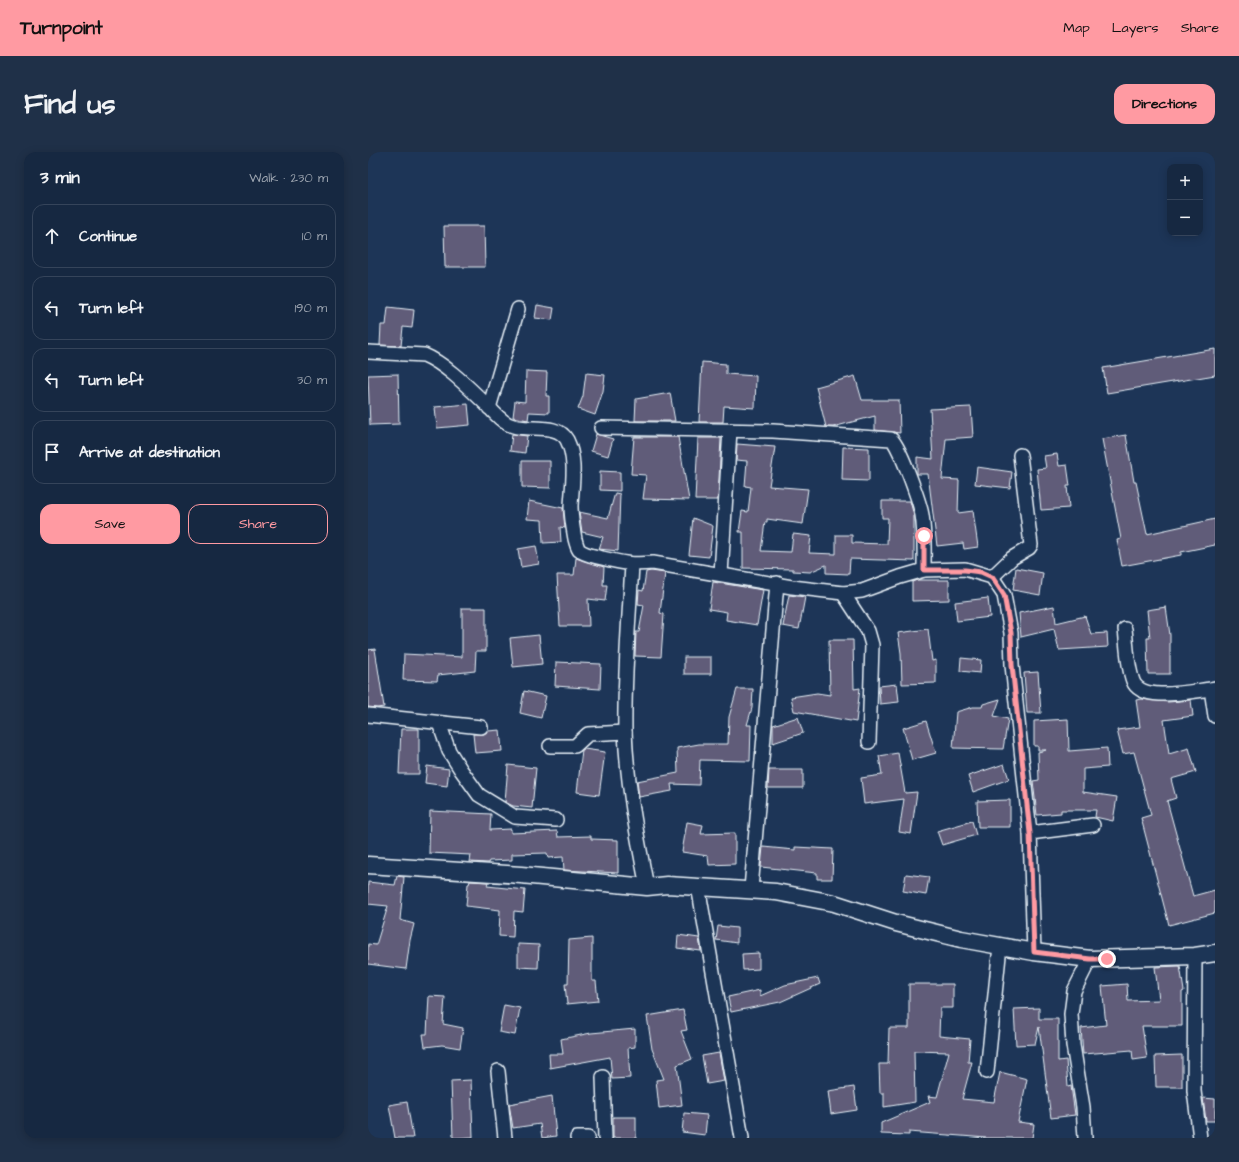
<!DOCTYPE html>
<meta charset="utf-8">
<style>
:root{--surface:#162841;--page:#1f3048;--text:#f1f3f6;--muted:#9ea6b1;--line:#35445a;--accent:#ff9aa2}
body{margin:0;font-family:"Architects Daughter",sans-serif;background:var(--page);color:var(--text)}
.controls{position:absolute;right:12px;top:12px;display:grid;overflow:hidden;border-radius:8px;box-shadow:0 2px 10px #0003}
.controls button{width:36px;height:36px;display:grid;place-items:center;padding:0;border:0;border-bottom:1px solid var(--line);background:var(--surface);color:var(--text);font:20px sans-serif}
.stop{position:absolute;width:12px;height:12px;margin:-9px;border:3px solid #ff9aa2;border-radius:50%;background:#fff}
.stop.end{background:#ff9aa2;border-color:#fff;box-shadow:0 1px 4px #0008}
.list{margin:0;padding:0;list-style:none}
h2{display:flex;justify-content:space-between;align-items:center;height:52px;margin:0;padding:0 16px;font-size:17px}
h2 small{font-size:13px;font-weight:400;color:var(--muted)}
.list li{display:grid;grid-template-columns:26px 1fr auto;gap:12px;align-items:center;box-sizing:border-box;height:64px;margin:0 8px 8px;padding:0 8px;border:1px solid var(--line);border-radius:12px}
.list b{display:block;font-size:15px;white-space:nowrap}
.list em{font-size:13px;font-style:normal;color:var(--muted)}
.actions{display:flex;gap:8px;padding:12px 16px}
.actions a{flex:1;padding:9px 0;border:1px solid var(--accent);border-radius:12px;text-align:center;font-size:14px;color:var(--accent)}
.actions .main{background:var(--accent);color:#111}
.icon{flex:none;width:22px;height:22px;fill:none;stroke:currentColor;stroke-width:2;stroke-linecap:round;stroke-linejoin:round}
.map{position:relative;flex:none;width:847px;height:986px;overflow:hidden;border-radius:12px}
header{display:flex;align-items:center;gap:24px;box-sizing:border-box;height:56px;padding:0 20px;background:var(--accent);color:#111}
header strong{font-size:19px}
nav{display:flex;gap:22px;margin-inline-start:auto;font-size:14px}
.intro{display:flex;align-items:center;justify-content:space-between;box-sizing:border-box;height:96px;padding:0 24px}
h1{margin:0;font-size:28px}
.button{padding:10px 18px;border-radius:12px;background:var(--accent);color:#111;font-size:14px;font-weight:700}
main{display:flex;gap:24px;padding:0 24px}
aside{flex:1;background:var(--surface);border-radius:12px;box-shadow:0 2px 10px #0003}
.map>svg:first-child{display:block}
</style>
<header>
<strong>Turnpoint</strong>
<nav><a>Map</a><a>Layers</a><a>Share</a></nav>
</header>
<div class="intro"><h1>Find us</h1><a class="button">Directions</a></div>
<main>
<aside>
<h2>3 min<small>Walk · 230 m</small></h2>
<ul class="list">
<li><svg class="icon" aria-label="ahead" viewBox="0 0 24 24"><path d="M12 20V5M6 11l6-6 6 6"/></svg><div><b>Continue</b></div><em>10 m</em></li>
<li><svg class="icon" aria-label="left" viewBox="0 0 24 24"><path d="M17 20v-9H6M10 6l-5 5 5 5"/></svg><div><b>Turn left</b></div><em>190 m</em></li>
<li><svg class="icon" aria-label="left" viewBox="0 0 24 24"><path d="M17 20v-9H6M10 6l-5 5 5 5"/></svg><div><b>Turn left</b></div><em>30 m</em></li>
<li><svg class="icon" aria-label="arrive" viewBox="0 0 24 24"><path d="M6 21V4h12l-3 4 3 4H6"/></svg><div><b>Arrive at destination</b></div></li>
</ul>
<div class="actions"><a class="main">Save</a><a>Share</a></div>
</aside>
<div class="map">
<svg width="847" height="986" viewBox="0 0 847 986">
<rect width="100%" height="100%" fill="#1d3557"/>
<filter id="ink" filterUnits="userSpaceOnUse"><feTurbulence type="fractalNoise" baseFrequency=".025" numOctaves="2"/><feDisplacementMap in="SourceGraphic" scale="8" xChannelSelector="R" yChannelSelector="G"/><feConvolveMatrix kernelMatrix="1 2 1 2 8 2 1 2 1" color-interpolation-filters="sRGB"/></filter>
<g filter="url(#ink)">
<g fill="#605c79" stroke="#e8f1f8">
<polygon points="76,74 116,74 117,115 77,115"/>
<polygon points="169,153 186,156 184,168 167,166"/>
<polygon points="20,155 46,158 44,176 35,175 33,194 12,193 13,173 18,173"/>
<polygon points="847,197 847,223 739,241 735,216"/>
<polygon points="334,210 358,212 358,222 388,224 387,256 356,254 355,270 331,270"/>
<polygon points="158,219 179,220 178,244 181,244 181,261 161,260 160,268 145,265 147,249 157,250"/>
<polygon points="218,221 237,223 235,239 227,263 210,257 215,244"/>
<polygon points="30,222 31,272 2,273 0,223"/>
<polygon points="487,224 494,248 531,248 532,281 507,278 507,264 465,275 458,275 448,235"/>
<polygon points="302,241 307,269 267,269 268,247"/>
<polygon points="100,252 102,273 69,276 67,255"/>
<polygon points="603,255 605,285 578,287 574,327 591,328 590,361 605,359 610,395 596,397 595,391 569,394 560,322 549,322 549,305 565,307 562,257"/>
<polygon points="144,282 159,284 157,301 142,299"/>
<polygon points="228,282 245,287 240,304 223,299"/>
<polygon points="758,283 766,330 768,330 779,382 847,367 847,393 813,400 813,403 754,414 749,388 753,387 734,287"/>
<polygon points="266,285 310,285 321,348 275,347 278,323 263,322"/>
<polygon points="330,286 353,286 350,348 327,348"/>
<polygon points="369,292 407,295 401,334 440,337 435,372 399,367 399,370 397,370 393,399 423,400 425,382 443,384 441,401 468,402 468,383 484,383 484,391 519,392 520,366 514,366 514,349 542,349 546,364 546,409 482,407 481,422 458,421 458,413 442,420 425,419 425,417 375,416 375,380 371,380 374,359 380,360 383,335 377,334 379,309 368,308"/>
<polygon points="475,295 501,296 501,329 474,328"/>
<polygon points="689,302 691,314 699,313 702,334 699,334 701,356 673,358 669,317 678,316 676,304"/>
<polygon points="154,309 182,309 182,336 154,335"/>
<polygon points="609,315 644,320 642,336 607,332"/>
<polygon points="232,319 252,320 252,339 232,338"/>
<polygon points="247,341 252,342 250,399 231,397 235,385 214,380 211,360 240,366"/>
<polygon points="161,349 195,356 197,376 192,375 193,390 175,391 174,368 159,367"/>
<polygon points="325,366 345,374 341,405 321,403"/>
<polygon points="168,394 171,412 153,415 150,397"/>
<polygon points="208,406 236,415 235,433 239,433 237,449 220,447 221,474 192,474 189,423 206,423"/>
<polygon points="648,416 675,421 672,443 645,438"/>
<polygon points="283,419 297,421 292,461 296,462 293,505 267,504 268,480 271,480 276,453 270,452 271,438 275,439 278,420"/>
<polygon points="549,428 581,428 581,448 544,449 544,430"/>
<polygon points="345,430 395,438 389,473 358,468 359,460 341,457"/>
<polygon points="421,443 437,445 431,477 415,474"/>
<polygon points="620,446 622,465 589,469 587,450"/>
<polygon points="686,454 688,471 717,464 723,482 739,481 740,495 691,498 686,477 653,485 651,461"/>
<polygon points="798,455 802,483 802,522 780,522 779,486 782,486 779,458"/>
<polygon points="94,456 118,456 118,499 108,499 107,519 70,523 69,529 35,528 36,502 94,505"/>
<polygon points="560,477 564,509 568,508 568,531 534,532 533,501 530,481"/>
<polygon points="171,483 174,512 145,515 142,486"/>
<polygon points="461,488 485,488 486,537 492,536 488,570 426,559 423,545 449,541 462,543"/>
<polygon points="7,497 16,555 9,556 0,555 0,498"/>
<rect x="316" y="505" width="27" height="17"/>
<polygon points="593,506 613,508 612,521 592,519"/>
<polygon points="188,510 233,512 232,537 187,534"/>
<polygon points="670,520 673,561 659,561 656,521"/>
<polygon points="529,532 531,550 512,552 511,534"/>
<polygon points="369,537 385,537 384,556 379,573 383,573 382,609 332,608 331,633 303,632 304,639 271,645 269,629 310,621 309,596 331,592 360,592 361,565"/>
<polygon points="156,539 178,544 173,566 152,561"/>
<polygon points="632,547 626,564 640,567 635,597 585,596 588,560 605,555 614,555 615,552"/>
<polygon points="774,547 800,550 823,548 825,564 796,568 801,602 821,596 828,620 803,627 808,646 799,649 825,744 847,738 847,761 801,773 773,666 783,663 766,600 755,602 749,578 772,575 768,548"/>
<polygon points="430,565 435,581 405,591 405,573"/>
<polygon points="700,567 701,599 739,596 740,615 715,617 715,640 749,645 745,669 727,665 728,658 693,658 693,661 669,663 665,629 671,628 670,600 678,598 670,598 670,594 666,594 666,569"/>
<polygon points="558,569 568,601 544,608 535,576"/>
<polygon points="33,577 51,577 51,622 31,622"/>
<polygon points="132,578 134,599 107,601 105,582 116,582 120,579"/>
<polygon points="216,597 237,600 231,643 209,640 214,598"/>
<polygon points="530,601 537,641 549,640 543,682 531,680 536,647 496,652 493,626 514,623 511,604"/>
<polygon points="636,612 641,627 605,640 600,624"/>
<polygon points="140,613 168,616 164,656 145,654 137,650"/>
<polygon points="59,614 81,617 79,634 57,631"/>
<polygon points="401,618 435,618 435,636 400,636"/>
<polygon points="642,648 642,675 610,675 609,649"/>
<polygon points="62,659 123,662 122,678 143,677 143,681 189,679 190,685 223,684 223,687 250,688 250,721 196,718 195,705 180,706 179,701 144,702 144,708 121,709 120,711 102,710 103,703 61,701"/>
<polygon points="604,669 608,683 574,693 569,679"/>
<polygon points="319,670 335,673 333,682 367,681 367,712 341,713 340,704 314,700"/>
<polygon points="395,695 427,698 427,695 465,697 464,727 449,727 449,721 393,715"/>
<polygon points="538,722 561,725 558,743 535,739"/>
<polygon points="29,724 36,725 32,768 46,772 42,788 38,817 0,812 0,792 8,793 20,754 0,752 0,730 27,733"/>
<polygon points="102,729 120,730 119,734 157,738 155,760 146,759 145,785 131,784 132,758 98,754 100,732 101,732"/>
<polygon points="350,774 369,776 369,791 348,788"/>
<polygon points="310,783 331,786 333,799 309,796"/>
<polygon points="224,786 224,829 228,829 230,849 199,852 197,832 200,832 201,788"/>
<polygon points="150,792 171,793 170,816 150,815"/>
<polygon points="391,801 391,817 375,818 374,802"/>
<polygon points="812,814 816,839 814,840 814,874 774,874 779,906 765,908 764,898 715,902 713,876 738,873 734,834 759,832 760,849 791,848 787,815"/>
<polygon points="450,826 452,832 412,850 363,860 360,845 392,838 392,844 417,833"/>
<polygon points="541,832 585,832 585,856 572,856 571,884 602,887 600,910 604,910 594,947 626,950 632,920 659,927 650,970 666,972 664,986 619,986 541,980 541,983 513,982 513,971 562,950 560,944 569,945 581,900 546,899 547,950 516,955 516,941 512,941 511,912 520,912 521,876 541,876"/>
<polygon points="61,844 77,845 75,872 95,876 92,896 74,893 57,895 55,882 59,882"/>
<polygon points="136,853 152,856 147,883 131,880"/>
<polygon points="671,856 671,867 690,867 690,909 698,908 700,935 703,934 707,963 683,966 671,875 667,892 648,893 646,857"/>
<polygon points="315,858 319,878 313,879 324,907 309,913 314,953 291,956 288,928 296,927 284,897 279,864"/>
<polygon points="267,877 267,895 260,896 262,926 244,927 242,905 182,916 181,902 195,902 193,887 223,881"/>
<polygon points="351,901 356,929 339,932 334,904"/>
<polygon points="814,903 814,935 788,935 787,904"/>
<polygon points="103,928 105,985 85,986 83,929"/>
<polygon points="486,935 489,958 463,962 460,939"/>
<polygon points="184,944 188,984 174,986 172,972 145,976 141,952"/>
<polygon points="835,946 847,947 847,969 838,969"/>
<polygon points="39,950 45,986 27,986 21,953"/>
<polygon points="316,961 339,963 337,983 314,980"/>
<rect x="245" y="965" width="23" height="21"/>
</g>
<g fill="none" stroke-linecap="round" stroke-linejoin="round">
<g stroke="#e8f1f8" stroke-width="16">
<g id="minor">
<path d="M 0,200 L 56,203 C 78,212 103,238 120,254 C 126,261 132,268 140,272 C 157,281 189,269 199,288 C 209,308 204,333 203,354 C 203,366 205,376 207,387 C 208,391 209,395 211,398 C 217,403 227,404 234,406 C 255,411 263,413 285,411 L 424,435 L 475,441 L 494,439 L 532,425 L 556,418 L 597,417 L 624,425 L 636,443 L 643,481 L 644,513 L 662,681 L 666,800"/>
<polyline points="121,256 150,157"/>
<path d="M 233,276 L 405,279 L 523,287 C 531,291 552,351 554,363 C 557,381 556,400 556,418"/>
<path d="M 264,413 C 261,468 256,524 257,579 C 259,632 269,684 279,735"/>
<polyline points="353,422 362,278"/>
<polyline points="624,425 644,406 661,396 663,393 652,303"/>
<polyline points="475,441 500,479 504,493 501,590"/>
<path d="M 757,477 C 759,493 759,513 765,529 C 773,551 824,539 843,537"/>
<polyline points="847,536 843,537 847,564"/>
<polyline points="0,563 113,575"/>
<polyline points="71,571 81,599 93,618 111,643 147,665 188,668"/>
<polyline points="182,594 207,594 220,582 257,580"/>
<polyline points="662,681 725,673"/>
<polyline points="330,734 374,986"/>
<polyline points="383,737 409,431"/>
<polyline points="827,804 826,939 832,986"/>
<polyline points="130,919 137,986"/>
<polyline points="619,920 632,794"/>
<polyline points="235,925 237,986"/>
<polyline points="209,986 220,986"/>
<polyline points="717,986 715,955 705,893 703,862 706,839 722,807"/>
</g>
</g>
<g stroke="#e8f1f8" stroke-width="19">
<polyline id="tertiary" points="0,713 153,723 279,735 299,733 408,740 466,751 528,771 593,787 666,800 722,807 827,804 847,801"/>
</g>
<use href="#minor" stroke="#1d3557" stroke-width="13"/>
<use href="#tertiary" stroke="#1d3557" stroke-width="16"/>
</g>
</g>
<g fill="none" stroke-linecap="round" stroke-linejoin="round" filter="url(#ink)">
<polyline stroke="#ff9aa2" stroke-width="5" points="556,384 556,418 597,418 613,420 624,425 636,443 643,481 644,513 662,681 666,800 722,807 739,807"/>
</g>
</svg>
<div class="controls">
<button>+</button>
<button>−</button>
</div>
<div class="stop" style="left:556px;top:384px"></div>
<div class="stop end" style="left:739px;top:807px"></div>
</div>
</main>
